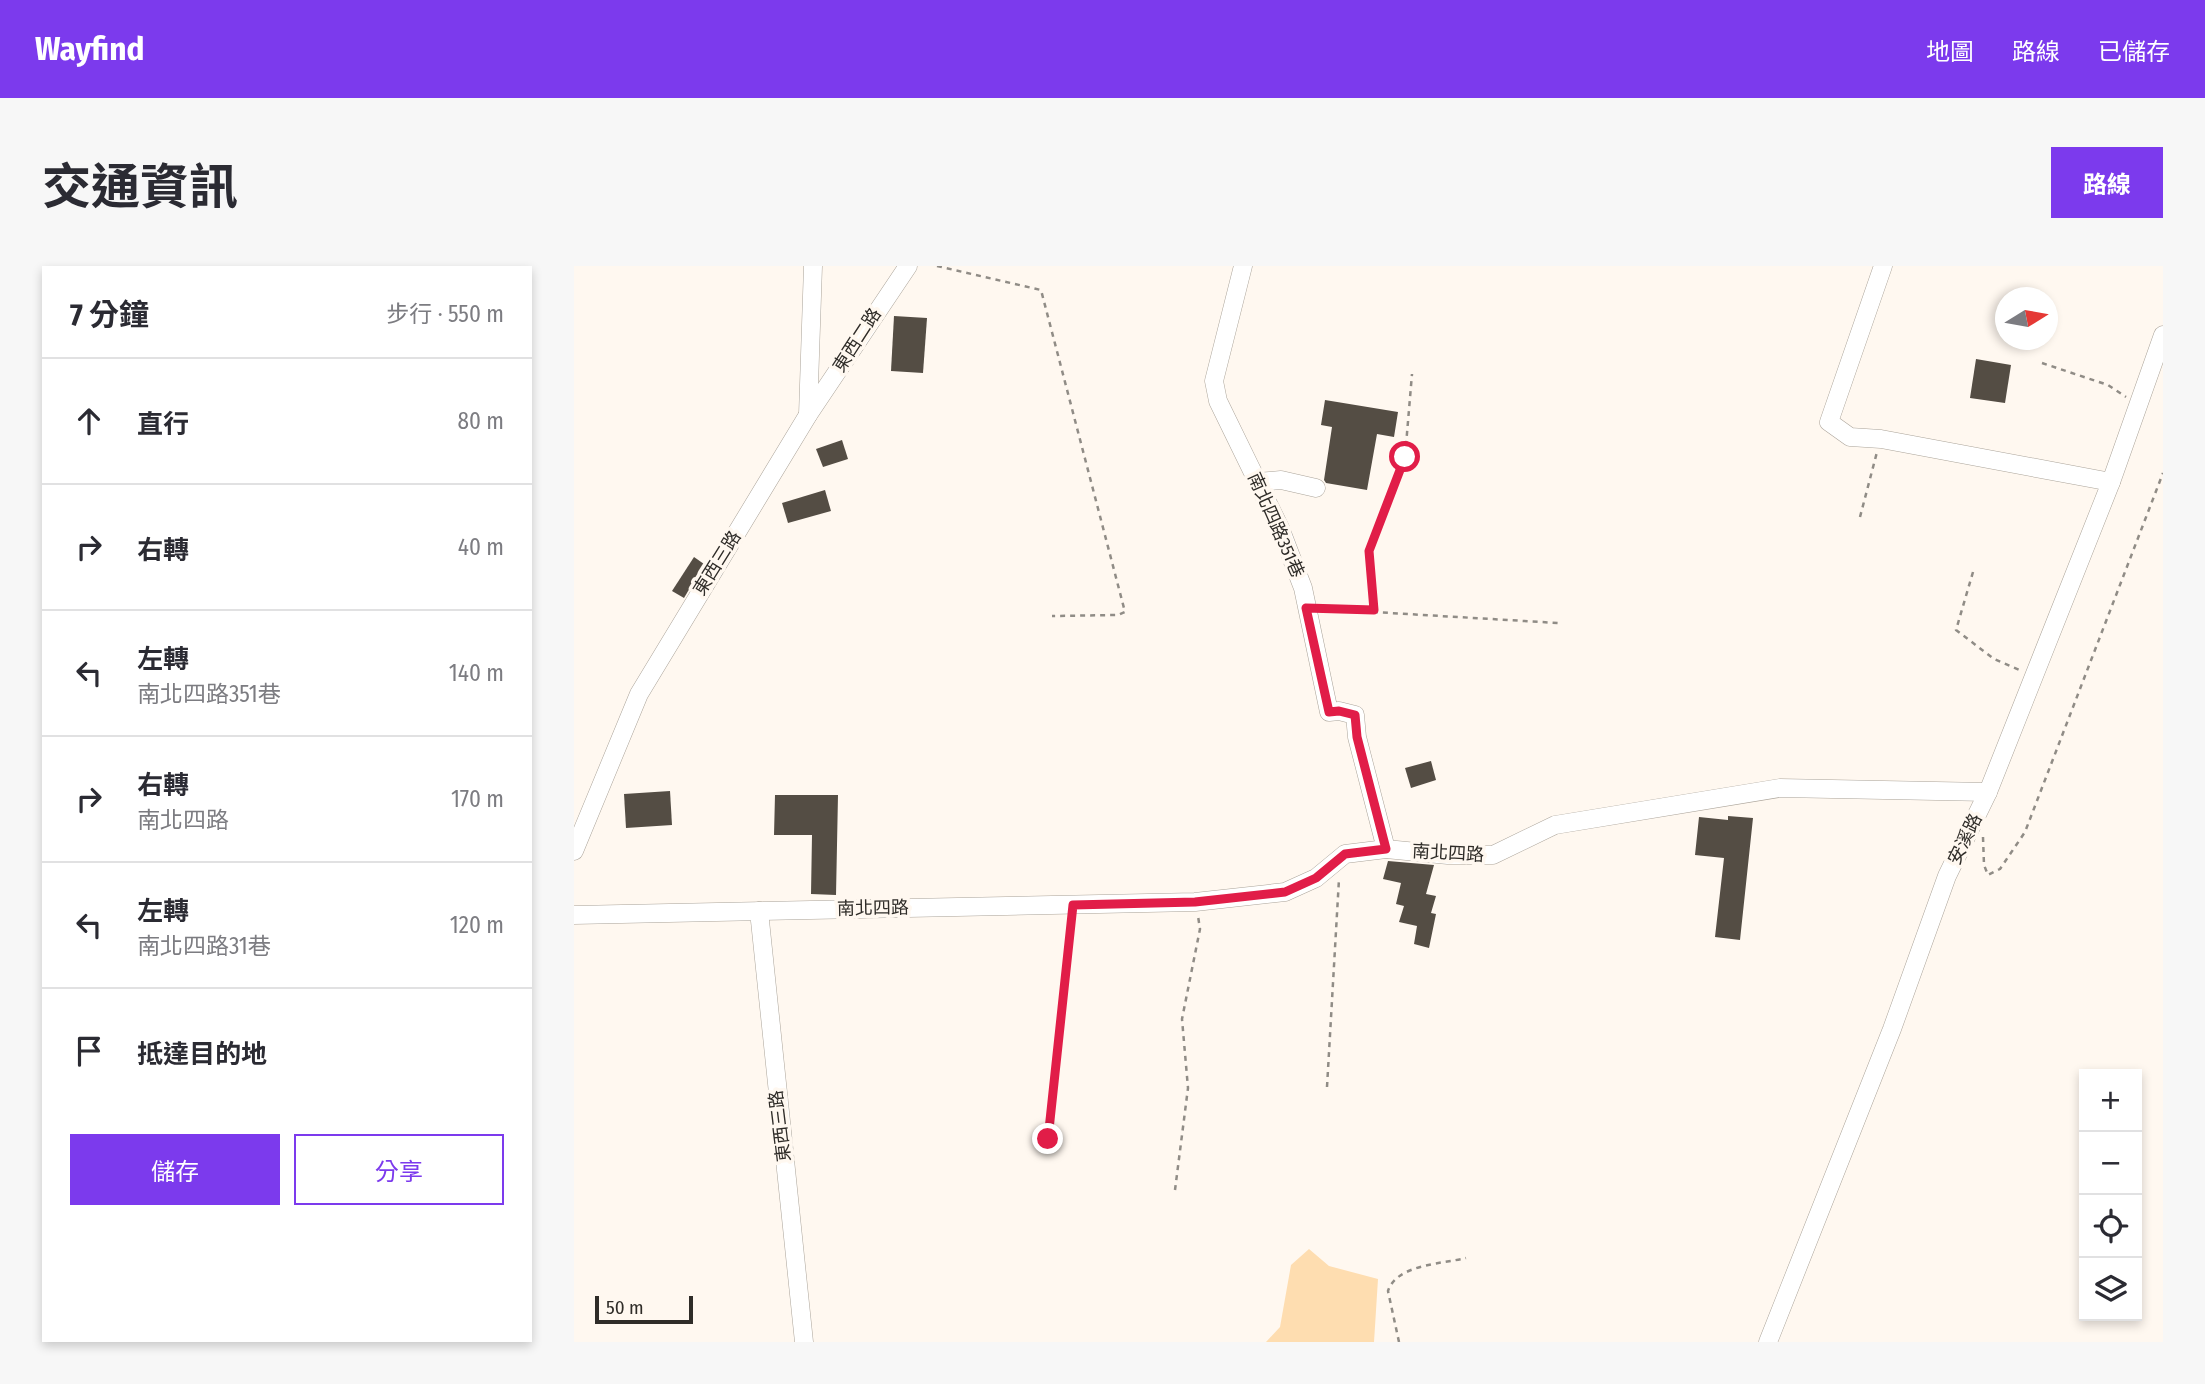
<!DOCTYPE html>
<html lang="zh-TW">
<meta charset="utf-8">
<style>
:root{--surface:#fff;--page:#f7f7f7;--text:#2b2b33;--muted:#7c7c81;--line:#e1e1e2;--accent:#7c3aed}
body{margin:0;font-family:"Fira Sans Condensed","Noto Sans TC",sans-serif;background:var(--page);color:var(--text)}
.controls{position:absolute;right:21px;bottom:21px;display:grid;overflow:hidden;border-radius:0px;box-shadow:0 4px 10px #0003}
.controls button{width:63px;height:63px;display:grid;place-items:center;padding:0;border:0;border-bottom:2px solid var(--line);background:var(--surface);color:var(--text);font:35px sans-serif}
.compass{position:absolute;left:1421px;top:21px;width:63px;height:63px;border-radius:50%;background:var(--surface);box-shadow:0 4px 10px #0003;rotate:79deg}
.scale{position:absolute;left:21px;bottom:18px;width:98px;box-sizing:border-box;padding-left:7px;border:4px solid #2f2c28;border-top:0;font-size:19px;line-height:24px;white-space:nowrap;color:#2f2c28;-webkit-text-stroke:5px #fff8f0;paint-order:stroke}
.stop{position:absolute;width:21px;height:21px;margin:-16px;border:5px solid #e11d48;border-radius:50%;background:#fff}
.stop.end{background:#e11d48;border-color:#fff;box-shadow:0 2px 7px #0008}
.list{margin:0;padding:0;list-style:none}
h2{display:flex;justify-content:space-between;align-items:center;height:91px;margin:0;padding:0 28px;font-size:30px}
h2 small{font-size:23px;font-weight:400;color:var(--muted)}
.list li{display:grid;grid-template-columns:46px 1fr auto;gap:21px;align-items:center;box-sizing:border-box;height:126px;padding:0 28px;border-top:2px solid var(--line)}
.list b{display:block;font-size:26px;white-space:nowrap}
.list p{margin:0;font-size:23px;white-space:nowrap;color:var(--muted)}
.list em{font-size:23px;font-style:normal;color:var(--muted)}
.actions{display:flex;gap:14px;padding:21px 28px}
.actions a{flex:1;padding:16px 0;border:2px solid var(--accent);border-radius:0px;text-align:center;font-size:24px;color:var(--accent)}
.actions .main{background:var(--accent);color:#fff}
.icon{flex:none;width:38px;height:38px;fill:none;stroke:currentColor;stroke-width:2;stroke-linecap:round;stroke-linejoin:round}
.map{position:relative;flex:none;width:1589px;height:1076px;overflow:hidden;border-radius:0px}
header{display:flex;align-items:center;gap:42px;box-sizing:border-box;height:98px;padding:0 35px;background:var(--accent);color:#fff}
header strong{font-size:33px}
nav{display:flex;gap:38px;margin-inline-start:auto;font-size:24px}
.intro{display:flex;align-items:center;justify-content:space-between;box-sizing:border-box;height:168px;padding:0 42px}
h1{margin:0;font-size:49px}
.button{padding:18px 32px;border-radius:0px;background:var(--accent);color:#fff;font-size:24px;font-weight:700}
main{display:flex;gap:42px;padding:0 42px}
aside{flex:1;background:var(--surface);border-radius:0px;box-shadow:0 4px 10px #0003}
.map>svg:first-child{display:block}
</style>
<header>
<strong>Wayfind</strong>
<nav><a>地圖</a><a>路線</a><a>已儲存</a></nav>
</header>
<div class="intro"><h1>交通資訊</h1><a class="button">路線</a></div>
<main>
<aside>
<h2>7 分鐘<small>步行 · 550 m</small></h2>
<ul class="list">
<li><svg class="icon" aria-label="ahead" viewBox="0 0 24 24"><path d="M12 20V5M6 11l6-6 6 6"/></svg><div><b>直行</b></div><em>80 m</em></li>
<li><svg class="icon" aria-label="right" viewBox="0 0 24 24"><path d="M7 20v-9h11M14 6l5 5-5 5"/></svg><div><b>右轉</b></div><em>40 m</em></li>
<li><svg class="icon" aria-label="left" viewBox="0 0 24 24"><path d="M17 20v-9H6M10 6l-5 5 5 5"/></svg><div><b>左轉</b><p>南北四路351巷</p></div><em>140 m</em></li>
<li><svg class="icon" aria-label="right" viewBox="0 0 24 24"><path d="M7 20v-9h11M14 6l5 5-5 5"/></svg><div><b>右轉</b><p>南北四路</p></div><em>170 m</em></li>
<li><svg class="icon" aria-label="left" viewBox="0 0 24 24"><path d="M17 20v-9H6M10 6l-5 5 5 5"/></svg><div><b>左轉</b><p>南北四路31巷</p></div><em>120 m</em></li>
<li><svg class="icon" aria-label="arrive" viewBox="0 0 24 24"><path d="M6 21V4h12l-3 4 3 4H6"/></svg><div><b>抵達目的地</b></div></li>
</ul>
<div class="actions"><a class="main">儲存</a><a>分享</a></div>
</aside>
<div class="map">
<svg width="1589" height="1076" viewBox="0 0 1589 1076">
<rect width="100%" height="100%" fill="#fff8f0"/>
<polygon fill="#feddb0" points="735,983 755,1000 804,1013 800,1076 692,1076 706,1061 717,999"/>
<g fill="#544d44">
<polygon points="320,50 353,52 349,107 317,105"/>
<polygon points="1402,93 1437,99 1431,137 1396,132"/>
<polygon points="751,134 824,146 820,171 803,168 793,224 752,217 750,214 758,161 747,159"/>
<polygon points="268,174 274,193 249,201 242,183"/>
<polygon points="251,224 257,245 214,257 208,237"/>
<polygon points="120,291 130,298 110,332 98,325"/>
<polygon points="857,495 862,514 837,522 831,502"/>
<polygon points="96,525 98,559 52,562 50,528"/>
<polygon points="201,529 264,529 262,629 237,628 238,569 200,569"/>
<polygon points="1154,550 1179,552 1166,674 1141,671 1150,592 1121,589 1125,551 1154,554"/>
<polygon points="814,595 860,599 852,628 862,630 857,647 862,648 855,682 840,678 843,660 825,656 830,640 822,638 827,617 809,613"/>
</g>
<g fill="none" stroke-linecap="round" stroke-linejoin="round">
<g stroke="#aba49a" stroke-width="19">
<g id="minor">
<polyline points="669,0 640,115 644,135 706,262 729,322 755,446 765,445 781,449 783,471 812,583"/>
<polyline points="1309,0 1255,156 1276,171 1307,173 1537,216"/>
<polyline points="234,149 239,0"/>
<polyline points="684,216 707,214 742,222"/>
<polyline points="0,585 65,428 234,149 334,0"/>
<polyline points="185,645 230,1076"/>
<polyline points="0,649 621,636 711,626 742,612 771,588 812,583 874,589 919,589 981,559 1206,522 1414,526"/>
<polyline points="1194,1076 1318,763 1373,610 1414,526 1537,216 1589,69"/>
</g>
</g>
<g stroke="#908c86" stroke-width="2.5" stroke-dasharray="5 5" stroke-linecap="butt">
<polyline points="363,0 467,24 551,346 544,349 478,350"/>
<polyline points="1468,97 1534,119 1552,131"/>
<polyline points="1286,251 1303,186"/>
<polyline points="1399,306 1382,364 1420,393 1448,405"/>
<polyline points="749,343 984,357"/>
<polyline points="800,343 795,285 831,191 838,108"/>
<polyline points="1409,571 1410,599 1414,609 1426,603 1451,566 1589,207"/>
<polyline points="753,821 765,613"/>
<polyline points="474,873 498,654"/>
<polyline points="601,924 614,822 608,753 626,663 624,650"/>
<path d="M 825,1076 L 814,1025 C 823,998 868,998 892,992"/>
</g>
<use href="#minor" stroke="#fff" stroke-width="18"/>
</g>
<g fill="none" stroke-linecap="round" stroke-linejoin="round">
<polyline stroke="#e11d48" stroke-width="9" points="474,873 499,639 621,636 711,626 742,612 771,588 812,583 783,471 781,449 765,445 755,446 732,342 800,344 795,285 831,191"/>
</g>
<g text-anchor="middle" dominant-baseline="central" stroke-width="7" stroke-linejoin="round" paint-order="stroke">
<g font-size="18" fill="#2f2c28" stroke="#fff8f0">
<text transform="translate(283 74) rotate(-57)">東西二路</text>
<text transform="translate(702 259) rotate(66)">南北四路351巷</text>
<text transform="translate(143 297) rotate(-58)">東西三路</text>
<text transform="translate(1391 573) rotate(-64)">安溪路</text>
<text transform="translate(874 587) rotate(3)">南北四路</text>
<text transform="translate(299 642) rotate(-1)">南北四路</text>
<text transform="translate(206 860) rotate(-97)">東西三路</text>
</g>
</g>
</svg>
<div class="controls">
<button>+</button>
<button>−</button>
<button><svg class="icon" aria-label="locate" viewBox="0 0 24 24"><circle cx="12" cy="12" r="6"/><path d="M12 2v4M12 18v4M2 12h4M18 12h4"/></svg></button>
<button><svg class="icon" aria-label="layers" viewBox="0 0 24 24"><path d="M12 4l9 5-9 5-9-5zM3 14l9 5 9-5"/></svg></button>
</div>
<svg class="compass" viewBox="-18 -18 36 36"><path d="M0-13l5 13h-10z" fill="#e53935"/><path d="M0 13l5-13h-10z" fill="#7c7c81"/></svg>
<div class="scale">50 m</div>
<div class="stop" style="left:831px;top:191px"></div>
<div class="stop end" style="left:474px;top:873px"></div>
</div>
</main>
